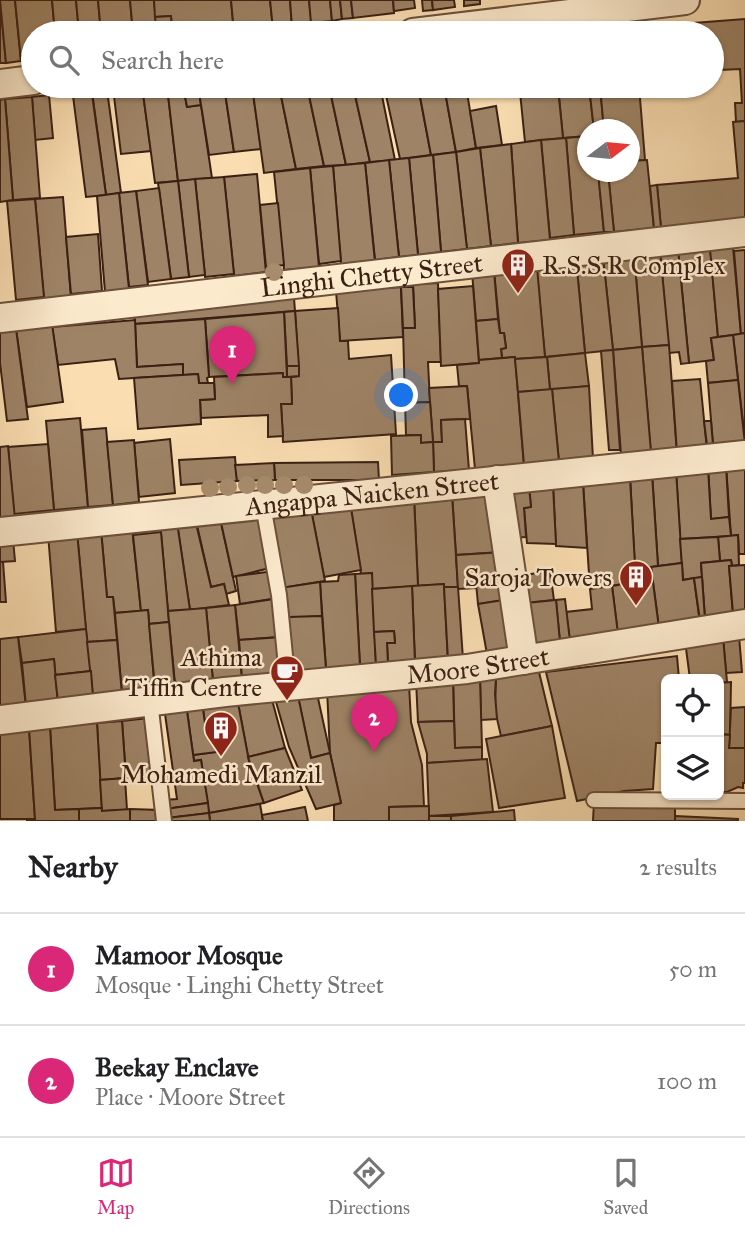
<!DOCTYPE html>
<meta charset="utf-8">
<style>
:root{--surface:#fff;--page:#f2f2f2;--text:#202124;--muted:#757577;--line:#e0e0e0;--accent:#db2777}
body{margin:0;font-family:"IM FELL Great Primer",serif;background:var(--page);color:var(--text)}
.controls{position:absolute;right:21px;bottom:21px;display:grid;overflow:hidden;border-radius:10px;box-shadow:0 2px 5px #0004}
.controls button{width:63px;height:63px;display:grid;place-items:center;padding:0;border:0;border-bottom:2px solid var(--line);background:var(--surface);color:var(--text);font:35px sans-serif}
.compass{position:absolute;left:577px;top:119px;width:63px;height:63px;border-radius:50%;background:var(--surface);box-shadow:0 2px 5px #0004;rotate:74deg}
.you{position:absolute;left:402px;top:396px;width:24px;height:24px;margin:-18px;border:5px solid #fff;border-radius:50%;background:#1a73e8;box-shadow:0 0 0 10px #1a73e833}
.badge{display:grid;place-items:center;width:46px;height:46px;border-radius:50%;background:var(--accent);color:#fff;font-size:23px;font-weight:700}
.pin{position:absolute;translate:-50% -58px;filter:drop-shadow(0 2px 4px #0008)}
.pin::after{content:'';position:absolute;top:37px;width:24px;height:21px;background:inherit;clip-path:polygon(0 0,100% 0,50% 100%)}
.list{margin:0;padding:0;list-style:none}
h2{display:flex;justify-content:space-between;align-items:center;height:91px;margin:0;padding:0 28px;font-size:30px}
h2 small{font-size:23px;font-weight:400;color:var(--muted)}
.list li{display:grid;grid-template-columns:46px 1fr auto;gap:21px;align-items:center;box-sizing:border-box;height:112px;padding:0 28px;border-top:2px solid var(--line)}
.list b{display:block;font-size:26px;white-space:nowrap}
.list p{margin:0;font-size:23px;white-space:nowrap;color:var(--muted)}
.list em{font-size:23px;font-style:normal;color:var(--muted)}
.icon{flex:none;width:38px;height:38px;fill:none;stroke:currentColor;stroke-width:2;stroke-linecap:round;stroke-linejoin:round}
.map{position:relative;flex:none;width:745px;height:821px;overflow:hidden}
.search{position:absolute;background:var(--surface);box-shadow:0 2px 5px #0004;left:21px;right:21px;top:21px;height:77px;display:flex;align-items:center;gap:18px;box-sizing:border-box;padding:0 24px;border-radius:38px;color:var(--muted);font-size:26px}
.sheet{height:315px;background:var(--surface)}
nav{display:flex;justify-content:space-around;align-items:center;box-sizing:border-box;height:98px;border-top:2px solid var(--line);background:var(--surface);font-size:19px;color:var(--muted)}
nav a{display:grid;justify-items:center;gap:4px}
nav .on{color:var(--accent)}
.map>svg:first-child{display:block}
</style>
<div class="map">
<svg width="745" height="821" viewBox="0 0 745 821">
<rect width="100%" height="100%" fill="#fadeb2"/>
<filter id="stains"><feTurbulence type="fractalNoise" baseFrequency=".00286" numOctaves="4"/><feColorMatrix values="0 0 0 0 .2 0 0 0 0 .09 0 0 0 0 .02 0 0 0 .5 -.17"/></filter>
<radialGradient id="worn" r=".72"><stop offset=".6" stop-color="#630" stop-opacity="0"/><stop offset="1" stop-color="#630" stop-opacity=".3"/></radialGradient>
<g fill="#9e8366" stroke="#3b2013" stroke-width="2">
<polygon points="0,0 6,63 0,63"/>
<polygon points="0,0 15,0 21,61 6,63"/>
<polygon points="15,0 52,0 55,33 33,33 33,59 21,61"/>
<polygon points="52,0 76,0 79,33 55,33"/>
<polygon points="76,0 98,0 101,33 79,33"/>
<polygon points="98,0 130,0 133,33 101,33"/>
<polygon points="130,0 154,0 157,33 133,33"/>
<polygon points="154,0 231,0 234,33 172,33 171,16 155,17"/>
<polygon points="231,0 270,0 273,29 234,33"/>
<polygon points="270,0 290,0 292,27 273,29"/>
<polygon points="290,0 309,0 312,26 292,27"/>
<polygon points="309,0 330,0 332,21 311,23"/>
<polygon points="330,0 340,0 342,19 332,21"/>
<polygon points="340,0 351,0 353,18 342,19"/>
<polygon points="351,0 393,0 394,13 353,18"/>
<polygon points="393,0 414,0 415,8 394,11"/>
<polygon points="422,0 432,0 433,10 423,11"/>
<polygon points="432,0 454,0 455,7 433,10"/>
<polygon points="464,0 480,0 480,4 464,6"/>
<polygon points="171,16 172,33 157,33 155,17"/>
<polygon points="745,19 745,121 736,122 735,103 742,103 740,69 720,70 720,57 712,58 712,33 682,33 681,24"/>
<polygon points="131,86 142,86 151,151 121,154 113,88"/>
<polygon points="142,86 167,86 178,181 155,183"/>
<polygon points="167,86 183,86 187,107 201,105 212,178 178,181"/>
<polygon points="183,86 198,86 201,105 187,107"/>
<polygon points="198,86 224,86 234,152 209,155"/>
<polygon points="224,86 252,86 261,149 234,152"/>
<polygon points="252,86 279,86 296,169 264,173"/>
<polygon points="279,86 307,86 324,166 296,169"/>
<polygon points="307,86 329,86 346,165 324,166"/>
<polygon points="329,86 353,86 370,162 346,165"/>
<polygon points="353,86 380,86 395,160 370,162"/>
<polygon points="384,86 418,86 431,155 400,159"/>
<polygon points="418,86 444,86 456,152 431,155"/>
<polygon points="444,86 466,86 476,148 456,152"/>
<polygon points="476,86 488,86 489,93 477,94"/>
<polygon points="488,86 516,86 517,89 489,93"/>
<polygon points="516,86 558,86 558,88 517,92"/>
<polygon points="558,86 589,86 594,130 588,130 588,136 563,138"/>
<polygon points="589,86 600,86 604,130 594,130"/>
<polygon points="600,86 639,86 645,160 630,161 630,130 604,130"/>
<polygon points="558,88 563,138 525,142 520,92"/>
<polygon points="107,90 121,193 106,195 92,92"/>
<polygon points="92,94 106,195 86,197 73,96"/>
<polygon points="49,95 53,138 35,140 32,97"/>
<polygon points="32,97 40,198 13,200 5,99"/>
<polygon points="5,99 13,200 0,202 0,100"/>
<polygon points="496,106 502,145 476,148 470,111"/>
<polygon points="745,121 745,220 661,228 657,185 738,178 733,122"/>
<polygon points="588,136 588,172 598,172 604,232 574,235 566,138"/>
<polygon points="566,138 574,235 550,238 541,140"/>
<polygon points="541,140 550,240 518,243 511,144"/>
<polygon points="511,144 518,243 491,246 480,148"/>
<polygon points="480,148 491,246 467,249 456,152"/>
<polygon points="456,152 467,249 441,252 433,155"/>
<polygon points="433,155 441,252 418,255 409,158"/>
<polygon points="409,158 418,255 399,257 389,160"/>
<polygon points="389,160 399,257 375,260 365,163"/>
<polygon points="647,160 654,228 614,232 608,172 630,172 630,161"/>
<polygon points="365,163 375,262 341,266 333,166"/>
<polygon points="333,166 341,261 319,264 310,168"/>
<polygon points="310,168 319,267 284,270 274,172"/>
<polygon points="598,172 608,172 614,232 604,232"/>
<polygon points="257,174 266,272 234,276 224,177"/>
<polygon points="224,177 234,274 205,277 195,179"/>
<polygon points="195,179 205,275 189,277 178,181"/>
<polygon points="178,181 189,277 171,279 158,183"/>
<polygon points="657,185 661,228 654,228 650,186"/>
<polygon points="159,188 171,279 148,282 136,191"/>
<polygon points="136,191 148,285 129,287 119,193"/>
<polygon points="119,193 129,289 105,292 97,196"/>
<polygon points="63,197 71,298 44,300 35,199"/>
<polygon points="35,199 44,297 16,300 7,201"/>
<polygon points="278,203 284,265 266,267 260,205"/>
<polygon points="98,234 102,291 71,294 66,237"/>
<polygon points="710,245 718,337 711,338 714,360 689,363 678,249"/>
<polygon points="733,247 741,334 718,337 710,249"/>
<polygon points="678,249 689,363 681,364 679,352 669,353 660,251"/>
<polygon points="745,250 745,333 741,334 734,251"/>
<polygon points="660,251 669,345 642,347 634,254"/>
<polygon points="634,254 642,347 613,350 603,257"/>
<polygon points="603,257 613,350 585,353 576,259"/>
<polygon points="576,259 585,353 545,357 536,263"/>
<polygon points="537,267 545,357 515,359 515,357 502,358 501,349 506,348 504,333 500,333 494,271"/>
<polygon points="494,271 498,319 476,321 472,272"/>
<polygon points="438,283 441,362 428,362 430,402 405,403 403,328 415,328 413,284"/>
<polygon points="473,286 479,363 441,366 438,289"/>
<polygon points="401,287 403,337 340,341 336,291"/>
<polygon points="401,287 413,287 415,328 403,328"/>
<polygon points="294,298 295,311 135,324 134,309"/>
<polygon points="338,308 340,341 348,341 349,359 391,355 396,434 283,442 281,404 292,404 291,377 299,376 295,311"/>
<polygon points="295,311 299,366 287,366 284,312"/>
<polygon points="284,312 287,377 283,377 283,373 209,377 205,319"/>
<polygon points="205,319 209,377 207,378 208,383 199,383 198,374 183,375 183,364 137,367 135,324"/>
<polygon points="498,319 500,333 504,333 506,348 501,349 502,358 479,360 476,321"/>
<polygon points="135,320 137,367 183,364 183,375 119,379 115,359 58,365 52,327"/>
<polygon points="52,324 63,402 27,407 16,329"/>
<polygon points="16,329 28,419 7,421 0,363 0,331"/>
<polygon points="745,333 745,440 733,335"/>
<polygon points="733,335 738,380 708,383 706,361 714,360 711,338"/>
<polygon points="669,345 677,453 651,455 642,347"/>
<polygon points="642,347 651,452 621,454 613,350"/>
<polygon points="613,350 620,450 609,450 601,351"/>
<polygon points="585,353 589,386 550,390 547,357"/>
<polygon points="515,357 524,465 475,469 467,386 459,386 457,365 479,363 479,360"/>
<polygon points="547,357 550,390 518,392 515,359"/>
<polygon points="287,366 299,366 299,376 287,377"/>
<polygon points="283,373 283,377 291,377 292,404 281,404 283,436 268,437 268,415 201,418 200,400 215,399 214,377"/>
<polygon points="198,374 199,383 214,383 215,399 200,400 201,424 138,429 134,378"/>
<polygon points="700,379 707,450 677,453 672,381"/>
<polygon points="738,380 745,444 713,445 708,383"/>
<polygon points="467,386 470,419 441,420 442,442 433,442 429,388"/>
<polygon points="589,386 593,459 559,462 552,389"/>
<polygon points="552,389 559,462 524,465 518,392"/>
<polygon points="430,402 433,442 421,443 421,435 406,435 405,403"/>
<polygon points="80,418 88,507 54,510 46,421"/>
<polygon points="465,419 469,470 434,472 433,442 442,442 441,420"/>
<polygon points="704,421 711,421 713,445 707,445"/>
<polygon points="106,428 113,505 88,507 82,430"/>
<polygon points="421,435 421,443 433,442 434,472 392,475 391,436"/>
<polygon points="170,439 175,493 139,497 134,443"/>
<polygon points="134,440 139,502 113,505 107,442"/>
<polygon points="48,444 54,510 14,514 8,447"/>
<polygon points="8,446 15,519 0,520 0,447"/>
<polygon points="235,457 237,481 181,485 179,460"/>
<polygon points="378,462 379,480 275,480 274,463"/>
<polygon points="274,463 275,480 237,481 235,465"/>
<polygon points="745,465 745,554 739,554 738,535 731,536 726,466"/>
<polygon points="708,466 726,466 729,517 711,519"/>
<polygon points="708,468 711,519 729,517 731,536 680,539 676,470"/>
<polygon points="676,470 682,563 658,566 652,472"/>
<polygon points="652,474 658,566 635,569 630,476"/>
<polygon points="630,478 636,582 590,589 583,483"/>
<polygon points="583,483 587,548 556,546 553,485"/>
<polygon points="553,485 556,544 527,543 524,508 531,507 529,487"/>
<polygon points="529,487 531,507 524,508 526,537 507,538 500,489"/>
<polygon points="490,491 501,552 456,555 452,493"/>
<polygon points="452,495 458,587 444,587 444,584 418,586 414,497"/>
<polygon points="414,497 418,586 372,589 372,573 361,574 350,502"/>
<polygon points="350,502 361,570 324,577 310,505"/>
<polygon points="311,509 325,581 282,588 270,517"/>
<polygon points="220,518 236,591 226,594 224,584 211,587 196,521"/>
<polygon points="220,518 259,518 270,568 233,577"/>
<polygon points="195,519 211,587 224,584 229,605 190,610 177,524"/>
<polygon points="177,522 190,610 168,611 160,523"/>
<polygon points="132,528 141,611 115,613 113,597 107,597 101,530"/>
<polygon points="101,530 107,597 113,597 117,640 87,642 77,532"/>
<polygon points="77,532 86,629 56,632 48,534"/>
<polygon points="161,532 169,622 149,624 148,610 141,611 133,535"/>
<polygon points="738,535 739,565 732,566 731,560 720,561 718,537"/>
<polygon points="718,537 720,561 701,563 702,577 683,580 680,539"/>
<polygon points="13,539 15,561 0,562 0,540"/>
<polygon points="505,552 507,581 476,583 477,588 458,589 456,555"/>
<polygon points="731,560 732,566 729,566 733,615 705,618 701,563"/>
<polygon points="0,562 3,562 6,602 0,602"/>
<polygon points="682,563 683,580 694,578 700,623 659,628 651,567"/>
<polygon points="745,565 745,612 733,613 729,566"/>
<polygon points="651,567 659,628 618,634 612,586 636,582 635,569"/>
<polygon points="274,571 278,598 240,604 236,576"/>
<polygon points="550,571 554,600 516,604 512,577"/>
<polygon points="372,573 376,665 360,666 355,574"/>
<polygon points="355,574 360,666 326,669 320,582 338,581 339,575"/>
<polygon points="702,577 705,620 700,621 694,578"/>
<polygon points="507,581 510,599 478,604 476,583"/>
<polygon points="320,582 322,616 286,618 280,588"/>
<polygon points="444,584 448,662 415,663 412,586"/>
<polygon points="412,586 415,663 388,664 387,643 395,643 394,631 374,632 372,589"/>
<polygon points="612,586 618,634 570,641 566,612 592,609 590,589"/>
<polygon points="444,587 458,587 463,659 448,660"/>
<polygon points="274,599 279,637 239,640 235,605"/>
<polygon points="510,599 514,648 487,654 478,604"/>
<polygon points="565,599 570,641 560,642 556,600"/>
<polygon points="556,600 560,642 524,644 516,604"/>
<polygon points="235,605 242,678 213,681 206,608"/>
<polygon points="206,608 213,681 175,684 168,611"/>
<polygon points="148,610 155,691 122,694 115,613"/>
<polygon points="322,616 326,669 292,671 288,617"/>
<polygon points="169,622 175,687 155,688 149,624"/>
<polygon points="86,629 91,671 55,675 54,659 22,663 18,637"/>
<polygon points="394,631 395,643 387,643 388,664 376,665 374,632"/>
<polygon points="739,636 742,672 726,673 723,637"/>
<polygon points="18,637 26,706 0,709 0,639"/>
<polygon points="282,637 285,674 242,678 239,640"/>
<polygon points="723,637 727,682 719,683 719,679 690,679 685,641"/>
<polygon points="117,640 122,694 93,697 87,642"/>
<polygon points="677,656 679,679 666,679 666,743 656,743 653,789 624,791 577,801 546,672"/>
<polygon points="54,659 58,702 26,706 22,663"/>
<polygon points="91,671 93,697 58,702 55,675"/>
<polygon points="539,672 552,726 501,736 495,710 496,676"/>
<polygon points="496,677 495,694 497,719 481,720 480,678"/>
<polygon points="480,678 482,747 455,748 453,679"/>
<polygon points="453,679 454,721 418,722 416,680"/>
<polygon points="731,682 730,735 719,734 719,683"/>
<polygon points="409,684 411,722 422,765 424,806 389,807 389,821 334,821 334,805 341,803 330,753 327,689"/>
<polygon points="316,689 330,753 311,758 297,693"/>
<polygon points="297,691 311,758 330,753 341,803 316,809 289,747 274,695"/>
<polygon points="271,696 285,748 248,757 238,703"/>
<polygon points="238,703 249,761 264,803 209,813 201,760 194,761 193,755 217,752 214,730 206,731 203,709"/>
<polygon points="745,707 745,748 729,748 731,708"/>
<polygon points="203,709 206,731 214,730 217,752 193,755 187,711"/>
<polygon points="187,711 194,761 201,760 208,803 165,809 164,800 177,799 165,714"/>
<polygon points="149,718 155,776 126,778 122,721"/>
<polygon points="122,721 126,778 100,780 97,723"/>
<polygon points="454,721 455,748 482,747 482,760 427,763 427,754 418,722"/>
<polygon points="97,723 102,808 55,810 50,727"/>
<polygon points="552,726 565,798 499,808 486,739"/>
<polygon points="29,727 35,819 0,819 0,729"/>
<polygon points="50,727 55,810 79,809 79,821 27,821 27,819 35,819 29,728"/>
<polygon points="719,734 730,735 729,748 745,748 745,783 743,783 743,788 738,787 727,792 719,792"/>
<polygon points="285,748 302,790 264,803 248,757"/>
<polygon points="487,759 493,812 429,816 427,763"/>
<polygon points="125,778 127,810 102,811 100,780"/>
<polygon points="594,802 675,806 675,821 593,821"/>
<polygon points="208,803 209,813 167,818 165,809"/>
<polygon points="260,804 263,821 210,821 209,813"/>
<polygon points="429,806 429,821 389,821 389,807"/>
<polygon points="305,807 308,821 263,821 262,815"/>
<polygon points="102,808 102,811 130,809 130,821 79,821 79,809"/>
<polygon points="130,809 160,810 160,821 130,821"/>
<polygon points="514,810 515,821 451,821 451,816"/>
<polygon points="209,813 210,821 168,821 167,818"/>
<rect x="429" y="816" width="22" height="5"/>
<polygon points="675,816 738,819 738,821 675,821"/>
</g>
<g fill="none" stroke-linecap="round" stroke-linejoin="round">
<g stroke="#6b503b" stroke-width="18">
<g id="lane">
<polyline points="263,505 279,595 288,686"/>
<polyline points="150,701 164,821"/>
<polyline points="594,800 745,801"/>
</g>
</g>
<g stroke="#6b503b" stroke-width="32">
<g id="street">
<polyline points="413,33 685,0"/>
<polyline points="0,84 33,80"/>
<path id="s1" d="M 0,318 L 745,232"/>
<polyline points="497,480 524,660"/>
<path id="s2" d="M 0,532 L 745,455"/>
<path id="s3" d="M 0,720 L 225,692 L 467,669 L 745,624"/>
</g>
</g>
<use href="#lane" stroke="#fceacd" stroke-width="14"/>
<use href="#street" stroke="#fceacd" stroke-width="28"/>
</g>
<g fill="#a78c6d">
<circle cx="274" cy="272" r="9"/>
<circle cx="247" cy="485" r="9"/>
<circle cx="265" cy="485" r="9"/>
<circle cx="284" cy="485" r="9"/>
<circle cx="304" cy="485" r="9"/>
<circle cx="228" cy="487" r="9"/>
<circle cx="210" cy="488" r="9"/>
</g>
<defs>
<g id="building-pin" transform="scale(1.75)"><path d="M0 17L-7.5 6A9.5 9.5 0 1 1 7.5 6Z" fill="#8f2418" stroke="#fceacd"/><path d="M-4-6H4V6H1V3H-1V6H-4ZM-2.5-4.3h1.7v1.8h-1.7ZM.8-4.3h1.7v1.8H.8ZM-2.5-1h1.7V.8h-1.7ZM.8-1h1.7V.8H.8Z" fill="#fff"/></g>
<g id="cafe-pin" transform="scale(1.75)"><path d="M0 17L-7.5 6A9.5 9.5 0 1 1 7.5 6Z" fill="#8f2418" stroke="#fceacd"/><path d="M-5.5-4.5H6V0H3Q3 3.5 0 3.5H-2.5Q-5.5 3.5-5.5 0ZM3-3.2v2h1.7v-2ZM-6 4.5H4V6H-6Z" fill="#fff"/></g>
</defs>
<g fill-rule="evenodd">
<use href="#building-pin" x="518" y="265"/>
<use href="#building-pin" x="636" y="577"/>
<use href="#cafe-pin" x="287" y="672"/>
<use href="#building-pin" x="221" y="728"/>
</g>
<g text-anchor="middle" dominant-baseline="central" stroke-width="5" stroke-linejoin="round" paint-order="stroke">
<g font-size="26" fill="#3b2013" stroke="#fceacd" text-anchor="end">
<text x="542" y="265" text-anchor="start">R.S.S.R Complex</text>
<text x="612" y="577">Saroja Towers</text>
<text x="262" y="657">Athima<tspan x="262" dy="30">Tiffin Centre</tspan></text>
<text x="221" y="774" text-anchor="middle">Mohamedi Manzil</text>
</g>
<g font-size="26" fill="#3b2013" stroke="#fceacd">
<text stroke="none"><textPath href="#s1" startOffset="374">Linghi Chetty Street</textPath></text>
<text stroke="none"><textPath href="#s2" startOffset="374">Angappa Naicken Street</textPath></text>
<text stroke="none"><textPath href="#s3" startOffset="481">Moore Street</textPath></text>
</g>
</g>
<rect width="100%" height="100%" filter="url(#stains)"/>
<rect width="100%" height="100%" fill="url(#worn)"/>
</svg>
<div class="controls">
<button><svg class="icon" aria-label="locate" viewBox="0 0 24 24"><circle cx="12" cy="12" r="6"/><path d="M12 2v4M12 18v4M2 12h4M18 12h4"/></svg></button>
<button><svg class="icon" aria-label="layers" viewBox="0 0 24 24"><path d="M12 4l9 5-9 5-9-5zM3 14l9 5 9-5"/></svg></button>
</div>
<svg class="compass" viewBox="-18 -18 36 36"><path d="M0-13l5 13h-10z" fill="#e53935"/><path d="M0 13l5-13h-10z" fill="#757577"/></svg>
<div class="you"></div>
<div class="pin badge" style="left:232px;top:384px">1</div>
<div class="pin badge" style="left:374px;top:752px">2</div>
<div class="search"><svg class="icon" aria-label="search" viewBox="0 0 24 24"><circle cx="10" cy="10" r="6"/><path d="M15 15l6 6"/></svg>Search here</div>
</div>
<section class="sheet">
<h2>Nearby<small>2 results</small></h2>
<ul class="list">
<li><span class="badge">1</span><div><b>Mamoor Mosque</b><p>Mosque · Linghi Chetty Street</p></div><em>50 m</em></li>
<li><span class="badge">2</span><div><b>Beekay Enclave</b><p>Place · Moore Street</p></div><em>100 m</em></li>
</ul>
</section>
<nav>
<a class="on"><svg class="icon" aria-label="map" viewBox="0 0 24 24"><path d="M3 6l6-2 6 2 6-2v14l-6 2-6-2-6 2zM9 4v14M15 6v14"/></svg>Map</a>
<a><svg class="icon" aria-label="directions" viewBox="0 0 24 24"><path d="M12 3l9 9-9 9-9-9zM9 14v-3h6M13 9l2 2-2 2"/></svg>Directions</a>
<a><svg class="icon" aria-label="saved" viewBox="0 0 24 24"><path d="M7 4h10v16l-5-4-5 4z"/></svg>Saved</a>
</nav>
